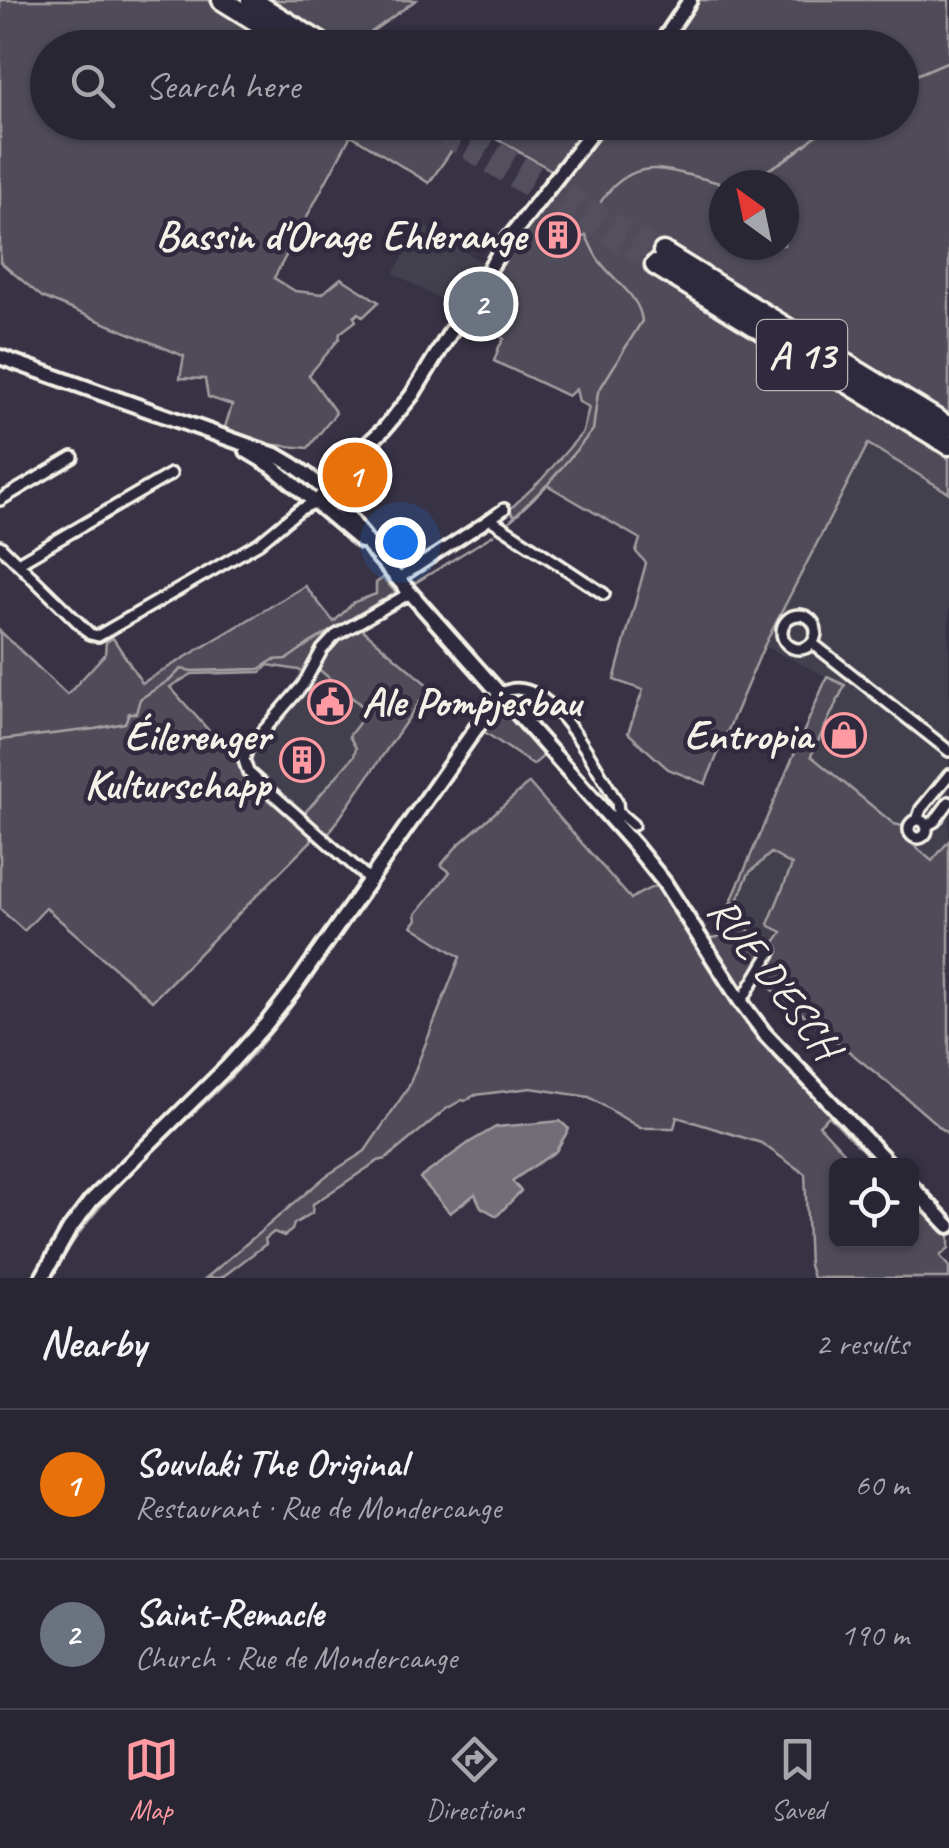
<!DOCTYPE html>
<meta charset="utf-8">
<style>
:root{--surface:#292633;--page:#312e3b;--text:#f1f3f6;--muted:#a5a5ac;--line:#45434e;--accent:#ff9aa2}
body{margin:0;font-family:Caveat,sans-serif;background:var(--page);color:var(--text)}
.controls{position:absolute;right:30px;bottom:30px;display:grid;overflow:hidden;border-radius:15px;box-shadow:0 2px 8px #0004}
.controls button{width:90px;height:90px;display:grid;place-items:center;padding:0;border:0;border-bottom:2px solid var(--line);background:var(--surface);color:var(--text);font:50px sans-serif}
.compass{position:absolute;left:709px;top:170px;width:90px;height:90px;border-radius:50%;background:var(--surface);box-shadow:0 2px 8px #0004;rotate:327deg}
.you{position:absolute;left:400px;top:542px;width:35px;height:35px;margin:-25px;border:8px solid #fff;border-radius:50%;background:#1a73e8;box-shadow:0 0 0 15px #1a73e833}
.badge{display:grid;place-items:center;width:65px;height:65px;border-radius:50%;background:var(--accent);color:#fff;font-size:32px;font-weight:700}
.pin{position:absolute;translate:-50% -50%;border:5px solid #fff;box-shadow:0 2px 10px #0006}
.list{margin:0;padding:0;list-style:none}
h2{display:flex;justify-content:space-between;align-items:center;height:130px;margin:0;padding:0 40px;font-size:42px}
h2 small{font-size:32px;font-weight:400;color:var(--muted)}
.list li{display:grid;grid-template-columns:65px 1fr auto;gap:30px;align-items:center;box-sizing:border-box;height:150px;padding:0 40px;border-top:2px solid var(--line)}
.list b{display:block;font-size:38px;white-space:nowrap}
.list p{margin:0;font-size:32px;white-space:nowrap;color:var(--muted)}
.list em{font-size:32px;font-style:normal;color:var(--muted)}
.icon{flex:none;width:55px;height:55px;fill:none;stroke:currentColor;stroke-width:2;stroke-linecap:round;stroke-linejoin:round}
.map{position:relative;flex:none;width:949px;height:1278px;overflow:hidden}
.search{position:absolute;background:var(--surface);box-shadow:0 2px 8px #0004;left:30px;right:30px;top:30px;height:110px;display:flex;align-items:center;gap:25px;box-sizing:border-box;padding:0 35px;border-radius:55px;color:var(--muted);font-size:38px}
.sheet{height:430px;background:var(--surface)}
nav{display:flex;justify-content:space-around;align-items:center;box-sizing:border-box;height:140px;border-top:2px solid var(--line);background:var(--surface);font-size:28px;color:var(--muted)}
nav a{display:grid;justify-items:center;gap:5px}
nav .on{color:var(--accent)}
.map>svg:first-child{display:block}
</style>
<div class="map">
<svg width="949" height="1278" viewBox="0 0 949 1278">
<rect width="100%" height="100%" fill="#373244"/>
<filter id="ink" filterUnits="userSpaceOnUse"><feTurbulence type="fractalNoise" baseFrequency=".01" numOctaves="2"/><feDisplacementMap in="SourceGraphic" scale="20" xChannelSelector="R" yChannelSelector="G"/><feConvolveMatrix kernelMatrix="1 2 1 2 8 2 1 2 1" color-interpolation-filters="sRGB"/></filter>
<g filter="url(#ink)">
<g fill="#433f4e">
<polygon points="424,226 483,263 455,308 393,273"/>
<polygon points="868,443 949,493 949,841 932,862 903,836 903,826 895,825 811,756 844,685 764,646"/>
<polygon points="314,666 369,711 353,738 356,748 354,756 301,818 236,762 303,685"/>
<polygon points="771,853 793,865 770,926 777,929 777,939 771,948 756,939 744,925 737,901 749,873"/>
</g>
<g fill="#504b59" stroke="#a29ea0" stroke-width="2.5" fill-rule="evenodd">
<polygon points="0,0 208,0 285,47 48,48 48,122 590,123 553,171 470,124 429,183 351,135 274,278 295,291 322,294 341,278 379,302 363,317 359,313 354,317 356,321 340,333 339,339 309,375 336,413 308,448 254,443 225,427 232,405 208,397 205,379 180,378 184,356 42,297 0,262"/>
<polygon points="267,0 416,0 370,33 391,48 344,47"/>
<path d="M 698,0 L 949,0 L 949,417 L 928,446 L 949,459 L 949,493 L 868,444 L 764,646 L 705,784 L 668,769 L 628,733 L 643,690 L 614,680 L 646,563 L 636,552 L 640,539 L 547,485 L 515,516 L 509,510 L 541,480 L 583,432 L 589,407 L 579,402 L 576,389 L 568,396 L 494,361 L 499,347 L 504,339 L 478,320 L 498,294 L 491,288 L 498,277 L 495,275 L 504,263 L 503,257 L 609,123 L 902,122 L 902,48 L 666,47 ZM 724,185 L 784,185 L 784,245 L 724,245 Z"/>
<path d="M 383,578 L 396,593 L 392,603 L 356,624 L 430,687 L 325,839 L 318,834 L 152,1001 L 46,908 L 24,931 L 0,909 L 0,631 L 67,695 L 105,654 L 106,642 L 113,638 L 142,683 L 305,586 L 334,622 L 354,602 L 376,594 L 376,583 ZM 268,665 L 310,672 L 315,666 L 368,711 L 349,736 L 356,748 L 354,756 L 301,817 L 236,761 L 170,687 L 192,674 L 261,672 Z"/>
<path d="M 827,677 L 845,685 L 811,756 L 894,824 L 903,826 L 903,836 L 932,861 L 949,841 L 949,1135 L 903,1095 L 757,977 L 741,1002 L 891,1165 L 856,1165 L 866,1154 L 829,1116 L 819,1125 L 856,1165 L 836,1166 L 836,1240 L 912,1240 L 912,1187 L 949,1226 L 949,1248 L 940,1256 L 949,1267 L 949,1278 L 813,1278 L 809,1265 L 805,1174 L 761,1143 L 677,1117 L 674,1128 L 640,1128 L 589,1097 L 531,1088 L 475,1095 L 465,1101 L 462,1100 L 446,1109 L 386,1159 L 378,1161 L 313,1204 L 312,1213 L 294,1224 L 292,1230 L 284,1236 L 274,1232 L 265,1239 L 266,1244 L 221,1278 L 206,1278 L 326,1176 L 365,1151 L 408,1088 L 460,957 L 412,926 L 417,919 L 416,914 L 450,872 L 441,865 L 458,845 L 529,783 L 631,899 C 643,890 656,887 670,878 L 708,938 C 722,939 736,927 741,914 C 745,931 756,939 771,948 L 782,932 L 770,926 L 769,922 L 792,865 L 771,853 L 749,873 L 737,901 L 730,904 Z"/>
<polygon points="498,712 509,713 546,754 533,765 480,729 490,714"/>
<path d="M 361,892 L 368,898 C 326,958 286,1021 234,1074 C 174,1135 89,1201 52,1278 L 33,1278 L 85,1199 L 258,1026 L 328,930 Z"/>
</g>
<polygon fill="#726e77" stroke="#a6a2a4" stroke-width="2.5" points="560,1121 569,1129 556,1151 512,1181 521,1191 497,1216 481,1207 475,1194 450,1213 420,1178 470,1142 496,1127"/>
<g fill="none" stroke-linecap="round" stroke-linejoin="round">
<g stroke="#a6a2a4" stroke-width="2.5">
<polyline points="902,81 949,61"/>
<path d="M 732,185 C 773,171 799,153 830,122"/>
<polyline points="573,240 586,236"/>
<path d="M 508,523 L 547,485 L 593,430 L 598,392 L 642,321 C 639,294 612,280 598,259 C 593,252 590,243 586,236 C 594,204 619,167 657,169 C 680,171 706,180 728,185"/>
<polyline points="415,583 493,535"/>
<polyline points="0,740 95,729 125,723 129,713 136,713 140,699 171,679 181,669 192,671 259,669 273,660 287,659 310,643 382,600"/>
</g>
<g stroke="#534f5d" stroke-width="18" stroke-dasharray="18 9" stroke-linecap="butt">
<polyline points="421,122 655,265"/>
<polyline points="452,122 663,252"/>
</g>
<g stroke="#f4f1e8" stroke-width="16">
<g id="street">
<polyline points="0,500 73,457"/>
<polyline points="490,519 504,509"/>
<polyline points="0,546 90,634 98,636 259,543 299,510 316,502"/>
<polyline points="18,563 171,474"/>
<polyline points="398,579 490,519 604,594"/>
<circle cx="799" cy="632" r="17"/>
<polyline points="812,643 949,751"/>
<path d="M 500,694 C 547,665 597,770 617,802 L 618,812 L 614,823"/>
<polyline points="618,812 633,825"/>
<polyline points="917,820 921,809 949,775"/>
<circle cx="918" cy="829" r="9"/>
<polyline points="926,826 935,821 949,802"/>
<polyline points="370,880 248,772 244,760 247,750 303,685 322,650 335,636 410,593"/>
<polyline points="741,1002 772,950"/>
</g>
</g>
<g stroke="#f4f1e8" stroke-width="20">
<g id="secondary">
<polyline points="658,48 690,0"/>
<path d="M 0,357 L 278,456 C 321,479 348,513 374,552 L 635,846 L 664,882 L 741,1002 L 765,1034 L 891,1166"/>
<polyline points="247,451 272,466 361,541"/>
<polyline points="316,502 327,491 340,470 384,429 412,395 504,245 600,122"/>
<polyline points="912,1187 949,1226"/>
<polyline points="42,1278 69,1230 91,1201 228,1066 266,1024 294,988 500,694"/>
</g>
</g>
<g stroke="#f4f1e8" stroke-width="25">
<g id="highway">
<polyline points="222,0 299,48"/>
<polyline points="251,0 329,48"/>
<polyline points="663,252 949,427"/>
<polyline points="655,265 949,445"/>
</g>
</g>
<use href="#street" stroke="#2f2a3d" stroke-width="9"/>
<use href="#secondary" stroke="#2f2a3d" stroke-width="12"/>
<use href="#highway" stroke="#2f2a3d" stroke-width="18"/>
</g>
</g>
<defs>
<g id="building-ring" transform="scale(2.25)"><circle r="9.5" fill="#2f2a3d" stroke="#ff9aa2" stroke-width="1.5"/><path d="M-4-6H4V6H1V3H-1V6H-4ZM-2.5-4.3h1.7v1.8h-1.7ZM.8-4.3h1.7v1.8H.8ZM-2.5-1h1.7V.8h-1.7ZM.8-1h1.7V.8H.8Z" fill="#ff9aa2"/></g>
<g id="civic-ring" transform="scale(2.25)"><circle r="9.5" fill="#2f2a3d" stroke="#ff9aa2" stroke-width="1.5"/><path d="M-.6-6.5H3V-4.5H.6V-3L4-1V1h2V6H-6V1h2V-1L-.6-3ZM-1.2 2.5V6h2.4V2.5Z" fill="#ff9aa2"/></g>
<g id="shop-ring" transform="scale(2.25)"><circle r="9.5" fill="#2f2a3d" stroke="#ff9aa2" stroke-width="1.5"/><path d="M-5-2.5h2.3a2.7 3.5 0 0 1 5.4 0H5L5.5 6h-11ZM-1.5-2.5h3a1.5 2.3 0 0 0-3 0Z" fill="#ff9aa2"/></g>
</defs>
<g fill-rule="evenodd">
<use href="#building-ring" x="558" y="235"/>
<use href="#civic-ring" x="330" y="702"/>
<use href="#shop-ring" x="844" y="735"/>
<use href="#building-ring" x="302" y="760"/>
</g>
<g text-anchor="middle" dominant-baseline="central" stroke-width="9" stroke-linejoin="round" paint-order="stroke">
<rect fill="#2f2a3d" stroke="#b9b5b5" stroke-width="2.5" x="757" y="320" width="90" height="70" rx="8"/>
<g font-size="40" font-weight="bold" fill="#f4f1e8">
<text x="802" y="355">A 13</text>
</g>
<g font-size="42" font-weight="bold" fill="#f4f1e8" stroke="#2f2a3d" text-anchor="end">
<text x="526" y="235">Bassin d'Orage Ehlerange</text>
<text x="362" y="702" text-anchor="start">Ale Pompjesbau</text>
<text x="812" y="735">Entropia</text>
<text x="270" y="736">Éilerenger<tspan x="270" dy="48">Kulturschapp</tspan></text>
</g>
<g font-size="42" fill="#f4f1e8" stroke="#2f2a3d">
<text transform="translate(774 978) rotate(53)">RUE D'ESCH</text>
</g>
</g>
</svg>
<div class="controls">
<button><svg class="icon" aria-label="locate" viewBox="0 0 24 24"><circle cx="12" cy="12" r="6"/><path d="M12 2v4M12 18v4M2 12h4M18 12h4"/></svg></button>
</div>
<svg class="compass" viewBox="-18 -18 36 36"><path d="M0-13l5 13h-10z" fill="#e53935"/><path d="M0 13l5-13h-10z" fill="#a5a5ac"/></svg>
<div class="you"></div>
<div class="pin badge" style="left:355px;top:475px;background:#e8710a">1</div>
<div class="pin badge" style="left:481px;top:304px;background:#6b7280">2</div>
<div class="search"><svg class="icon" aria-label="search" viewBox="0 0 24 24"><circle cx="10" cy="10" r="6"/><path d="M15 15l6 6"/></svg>Search here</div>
</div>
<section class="sheet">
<h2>Nearby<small>2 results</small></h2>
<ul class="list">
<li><span class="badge" style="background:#e8710a">1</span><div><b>Souvlaki The Original</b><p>Restaurant · Rue de Mondercange</p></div><em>60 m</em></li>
<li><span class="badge" style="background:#6b7280">2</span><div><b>Saint-Remacle</b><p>Church · Rue de Mondercange</p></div><em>190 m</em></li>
</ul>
</section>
<nav>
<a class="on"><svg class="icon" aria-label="map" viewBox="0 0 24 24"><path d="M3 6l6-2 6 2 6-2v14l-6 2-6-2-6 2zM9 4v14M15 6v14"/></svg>Map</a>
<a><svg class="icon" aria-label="directions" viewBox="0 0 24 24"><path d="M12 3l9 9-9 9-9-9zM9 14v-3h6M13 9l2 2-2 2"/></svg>Directions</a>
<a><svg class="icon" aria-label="saved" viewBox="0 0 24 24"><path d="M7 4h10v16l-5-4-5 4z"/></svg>Saved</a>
</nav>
